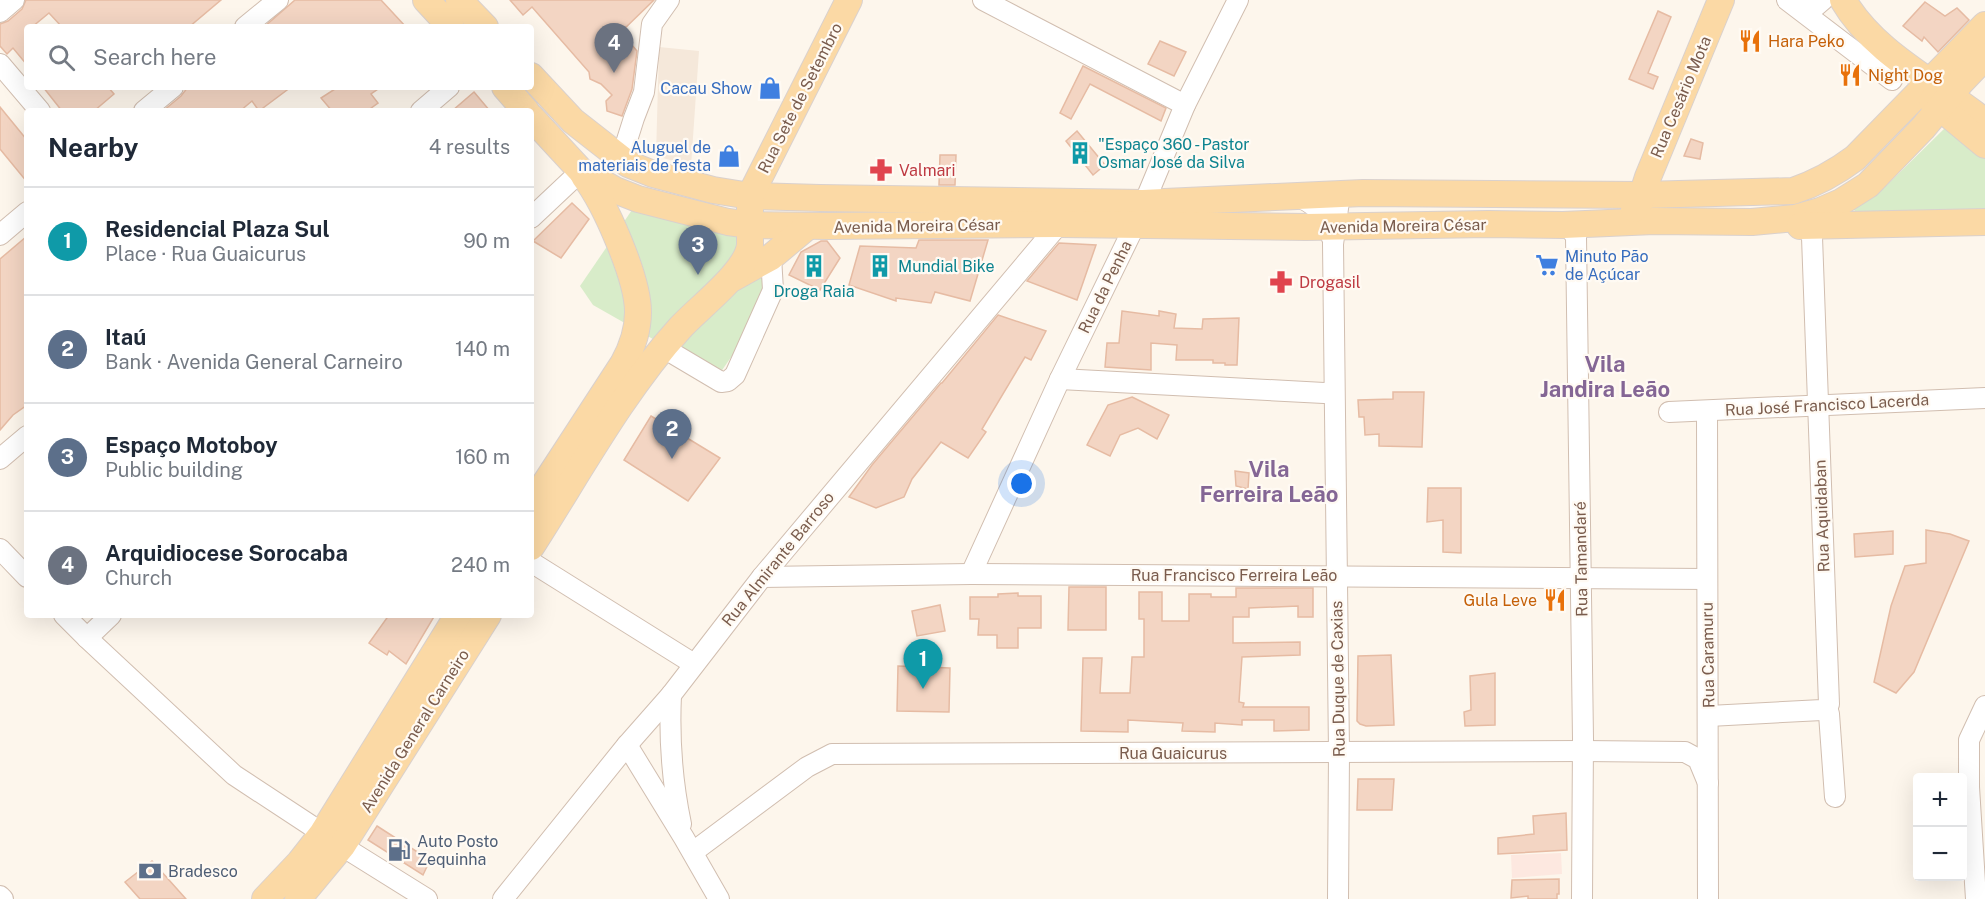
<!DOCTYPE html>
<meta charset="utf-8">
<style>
:root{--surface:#fff;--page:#f2f2f3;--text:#1f2937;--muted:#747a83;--line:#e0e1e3;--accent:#e76f51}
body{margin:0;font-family:"Public Sans",sans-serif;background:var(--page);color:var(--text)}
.controls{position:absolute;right:18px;bottom:18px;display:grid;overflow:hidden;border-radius:6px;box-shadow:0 6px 24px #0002}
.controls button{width:54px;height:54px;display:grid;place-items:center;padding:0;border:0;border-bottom:2px solid var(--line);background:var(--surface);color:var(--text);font:30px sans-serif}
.you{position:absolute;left:1022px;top:484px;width:21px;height:21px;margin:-15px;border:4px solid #fff;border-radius:50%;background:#1a73e8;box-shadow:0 0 0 9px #1a73e833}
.badge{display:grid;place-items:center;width:39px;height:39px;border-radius:50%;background:var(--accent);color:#fff;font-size:20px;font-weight:700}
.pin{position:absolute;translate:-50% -50px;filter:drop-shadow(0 2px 3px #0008)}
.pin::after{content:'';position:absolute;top:32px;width:21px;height:18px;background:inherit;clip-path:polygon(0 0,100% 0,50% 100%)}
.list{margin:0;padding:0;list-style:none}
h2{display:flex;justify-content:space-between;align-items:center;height:78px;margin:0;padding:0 24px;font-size:26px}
h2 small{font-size:20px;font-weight:400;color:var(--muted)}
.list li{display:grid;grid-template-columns:39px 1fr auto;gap:18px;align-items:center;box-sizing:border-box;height:108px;padding:0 24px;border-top:2px solid var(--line)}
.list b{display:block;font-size:22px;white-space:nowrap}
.list p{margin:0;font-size:20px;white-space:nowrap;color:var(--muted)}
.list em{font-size:20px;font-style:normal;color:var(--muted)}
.icon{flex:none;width:33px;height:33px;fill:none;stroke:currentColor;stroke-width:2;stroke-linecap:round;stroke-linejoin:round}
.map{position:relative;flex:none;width:1985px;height:899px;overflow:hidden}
.search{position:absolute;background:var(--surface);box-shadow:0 6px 24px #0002;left:24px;top:24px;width:510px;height:66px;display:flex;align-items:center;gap:15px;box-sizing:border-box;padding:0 21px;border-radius:6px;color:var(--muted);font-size:22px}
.panel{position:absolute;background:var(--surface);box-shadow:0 6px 24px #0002;left:24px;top:108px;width:510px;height:510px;border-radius:6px}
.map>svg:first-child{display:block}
</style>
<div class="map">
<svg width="1985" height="899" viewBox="0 0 1985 899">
<rect width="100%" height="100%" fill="#fdf6ec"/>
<polygon fill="#f5e8da" points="659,47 699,51 691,166 656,156"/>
<polygon fill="#fde8e0" points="1561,853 1562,874 1512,878 1511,855"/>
<g fill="#d8ecc9">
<polygon points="1945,128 1950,129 1985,158 1985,216 1856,215 1853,206 1887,185"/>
<polygon points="634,207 743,235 770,278 736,350 718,376 593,305 580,286"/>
</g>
<g fill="#f3d5c3" stroke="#e6bba3" stroke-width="1.5">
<polygon points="26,0 221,0 189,27 62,27 49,13 32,27 27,27 27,65 13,48 7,54 0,46 0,24 8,21 22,9"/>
<polygon points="295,0 381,0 406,27 264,27"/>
<polygon points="510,0 654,0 621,32 637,51 632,89 622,116 607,111 606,101 612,95 601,84 590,79 589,72 532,7 523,15"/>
<polygon points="1925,2 1945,16 1957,8 1969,20 1938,52 1924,37 1922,41 1903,26"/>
<polygon points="1658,11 1671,17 1648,73 1658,77 1653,89 1629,79"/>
<polygon points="1160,41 1186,52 1174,76 1148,64"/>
<polygon points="1083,66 1166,108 1161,121 1090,84 1071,119 1060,113"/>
<polygon points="43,87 108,87 114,94 94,111 62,111"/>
<polygon points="188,87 291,87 259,111 252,101 240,111 163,111 181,96"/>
<polygon points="338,87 381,87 371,94 378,103 367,111 332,111 321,98"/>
<polygon points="474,92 490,111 452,111"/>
<polygon points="0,107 27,140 27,182 0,149"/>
<polygon points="1077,131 1105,165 1093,175 1066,141"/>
<polygon points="1691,139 1703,143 1700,159 1684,156"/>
<polygon points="940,155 956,155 955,185 939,185"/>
<polygon points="572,203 589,219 561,258 533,241"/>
<polygon points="27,236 27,405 13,415 0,430 0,259"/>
<polygon points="919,240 988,240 970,301 935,292 931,303 896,298 896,301 849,285 860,246 916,248"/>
<polygon points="821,241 827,241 840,258 820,290 789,275 801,252"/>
<polygon points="1059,243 1096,245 1077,300 1027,281"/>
<polygon points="1122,311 1159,316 1159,311 1176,314 1174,328 1202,329 1203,319 1239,318 1237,365 1225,365 1225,363 1213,363 1213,360 1176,360 1177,345 1151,343 1151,370 1105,367 1107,343 1119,343"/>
<polygon points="998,315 1046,331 1031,360 1025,357 982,429 986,432 968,458 941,442 912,479 904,497 876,508 849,497 872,465 941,383 942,383"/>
<polygon points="1393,392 1424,392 1422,447 1379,446 1379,434 1365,435 1364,417 1359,417 1358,400 1393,399"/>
<polygon points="1132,397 1169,415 1157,439 1138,428 1120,435 1110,456 1087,445 1108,405"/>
<polygon points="651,416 720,458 688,501 624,460"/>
<polygon points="1235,471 1249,473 1248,489 1236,486"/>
<polygon points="1428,488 1461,488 1461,553 1443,552 1443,520 1427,522"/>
<polygon points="1926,530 1950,534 1969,541 1914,672 1896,693 1874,682 1891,606 1905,566 1926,563"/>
<polygon points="1893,531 1893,554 1855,557 1854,534"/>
<polygon points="1069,587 1106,587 1106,630 1068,630"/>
<polygon points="1236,588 1313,588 1313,617 1298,617 1298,606 1249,608 1249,617 1233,617 1233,643 1300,642 1300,655 1242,657 1239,702 1244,703 1243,707 1309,707 1309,730 1274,731 1274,720 1242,720 1242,725 1215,723 1215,732 1182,731 1183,723 1128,720 1128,732 1081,731 1083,658 1102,658 1100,693 1130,693 1132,657 1144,657 1144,619 1139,619 1139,592 1162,592 1162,621 1189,621 1189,594 1211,594 1211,597 1236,597"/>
<polygon points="1018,593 1018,596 1041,596 1041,628 1018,628 1018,648 997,648 997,635 978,635 979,619 970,619 970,597 998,597 998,594"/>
<polygon points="940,605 945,631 917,636 912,611"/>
<polygon points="389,615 435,615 406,664 389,651 387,655 369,643"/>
<polygon points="1391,655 1394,725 1366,726 1360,724 1357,721 1358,656"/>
<polygon points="898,666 950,668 949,712 897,711"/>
<polygon points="1495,673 1495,725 1465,726 1464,712 1471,710 1470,676"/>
<polygon points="1358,779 1394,779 1392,810 1357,810"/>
<polygon points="1566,813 1567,850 1498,854 1498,838 1534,834 1533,816"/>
<polygon points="377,826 430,860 423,875 368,840"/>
<polygon points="152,861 186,899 140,899 125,882"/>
<polygon points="1559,879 1559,894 1557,894 1557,899 1528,899 1528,896 1511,898 1512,880"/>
</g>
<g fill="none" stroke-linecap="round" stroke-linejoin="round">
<g stroke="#d1beb0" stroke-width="22">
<g id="minor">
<polyline points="983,0 1185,105"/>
<polyline points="1787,0 1892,80"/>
<polyline points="1809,0 1816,6 1823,0"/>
<polyline points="0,12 14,0"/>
<polyline points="245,27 278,0"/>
<polyline points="0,64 40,111"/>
<polyline points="144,111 173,87"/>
<polyline points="421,111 449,87"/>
<polyline points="621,159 634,118 644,92 652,24 669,0"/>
<path d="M 1294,196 C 1316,202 1326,216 1332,238"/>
<polyline points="531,218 581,171"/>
<polyline points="1563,225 1570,228 1576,237 1583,739 1582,899"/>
<polyline points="0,235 27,212"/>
<polyline points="662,347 721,382 728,381 735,375 773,290 771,257"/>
<polyline points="1060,379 1324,393 1334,392"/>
<polyline points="1707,411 1708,899"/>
<polyline points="1669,412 1985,398"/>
<polyline points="0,459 27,436"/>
<polyline points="0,549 27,577"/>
<polyline points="531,562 694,664"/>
<polyline points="971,574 1060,379 1135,225 1185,105 1238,0"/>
<polyline points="762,577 971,574 1707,579"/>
<polyline points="64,615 87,638 234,775 342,846 427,899"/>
<polyline points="87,638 111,615"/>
<path d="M 671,695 C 669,738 672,781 681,824"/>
<polyline points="1827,708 1829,714 1835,797"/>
<polyline points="1709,716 1822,710 1827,708 1829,704 1812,237 1812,225 1818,214"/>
<polyline points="627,745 684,838 719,899"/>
<polyline points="693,852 807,767 832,754 1583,751 1685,752 1698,759 1708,783"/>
<polyline points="0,896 3,899"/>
<polyline points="503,899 627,745 671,695 762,577 1059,224"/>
<polyline points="1338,899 1339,752 1333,244 1340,194"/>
<polyline points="1976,899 1969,787 1969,740 1985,706"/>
</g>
</g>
<g stroke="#dad1cd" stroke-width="28">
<g id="major">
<polyline points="426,0 451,27"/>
<polyline points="459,0 485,27"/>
<path d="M 1843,0 C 1875,55 1938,83 1985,122"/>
<path d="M 531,76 L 573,121 L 628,164 L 653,174 L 713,190 L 750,196 L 820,198 L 1143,203 L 1363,193 L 1642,195 L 1793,191 C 1817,183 1835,173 1855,158 L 1985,25"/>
<polyline points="505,87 526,111"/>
<polyline points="1932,101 1985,145"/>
<polyline points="531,117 581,171 615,190 638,199 728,222 751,225 828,226 1059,224 1306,227 1488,224 1563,225 1654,221 1752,222 1795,218 1820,211 1841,202 1868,185 1923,128 1961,82 1985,57"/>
<polyline points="1634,209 1640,202 1648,177 1721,0"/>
<polyline points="1800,226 1985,222"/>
<polyline points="733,278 771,257 808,226"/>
<path d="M 531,505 L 623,364 C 632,348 638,331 638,312 C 638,278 605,203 584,176"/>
<path d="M 531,547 C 578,474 622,392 680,328 C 699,307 747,272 750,245 L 750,196 L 849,0"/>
<polyline points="265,899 300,862 322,834 458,615"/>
<polyline points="298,899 342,846 488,615"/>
</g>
</g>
<use href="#minor" stroke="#fff" stroke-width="20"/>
<use href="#major" stroke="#fbd9a5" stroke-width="26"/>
</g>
<defs>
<g id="restaurant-bare" transform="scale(1.8)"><path d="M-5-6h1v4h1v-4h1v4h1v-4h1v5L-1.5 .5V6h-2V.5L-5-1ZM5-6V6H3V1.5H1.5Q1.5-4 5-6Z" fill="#e8710a" stroke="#fffaf3" stroke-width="2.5" paint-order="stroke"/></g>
<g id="shop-bare" transform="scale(1.8)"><path d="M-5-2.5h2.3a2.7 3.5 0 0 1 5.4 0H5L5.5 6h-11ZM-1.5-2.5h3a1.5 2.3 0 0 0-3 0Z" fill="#3f7fe0" stroke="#fffaf3" stroke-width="2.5" paint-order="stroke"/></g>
<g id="building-bare" transform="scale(1.8)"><path d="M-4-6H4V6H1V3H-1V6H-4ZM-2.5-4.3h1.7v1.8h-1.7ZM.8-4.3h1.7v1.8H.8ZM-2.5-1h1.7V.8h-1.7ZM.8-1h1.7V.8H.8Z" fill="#0f9aa8" stroke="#fffaf3" stroke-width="2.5" paint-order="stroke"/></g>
<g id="pharmacy-bare" transform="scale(1.8)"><path d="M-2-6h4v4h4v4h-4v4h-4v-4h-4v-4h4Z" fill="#e0444e" stroke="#fffaf3" stroke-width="2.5" paint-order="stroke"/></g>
<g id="supermarket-bare" transform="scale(1.8)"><path d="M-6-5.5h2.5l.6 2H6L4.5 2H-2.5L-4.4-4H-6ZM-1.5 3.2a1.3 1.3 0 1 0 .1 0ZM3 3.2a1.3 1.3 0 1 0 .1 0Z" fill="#3f7fe0" stroke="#fffaf3" stroke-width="2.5" paint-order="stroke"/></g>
<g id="fuel-bare" transform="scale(1.8)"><path d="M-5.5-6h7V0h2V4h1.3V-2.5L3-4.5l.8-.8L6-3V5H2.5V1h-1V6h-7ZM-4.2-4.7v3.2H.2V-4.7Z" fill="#5c6f8a" stroke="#fffaf3" stroke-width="2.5" paint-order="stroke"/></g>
<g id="bank-bare" transform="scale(1.8)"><path d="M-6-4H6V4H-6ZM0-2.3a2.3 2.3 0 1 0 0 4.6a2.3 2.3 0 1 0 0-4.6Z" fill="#5c6f8a" stroke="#fffaf3" stroke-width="2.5" paint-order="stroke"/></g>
</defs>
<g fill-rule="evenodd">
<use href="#restaurant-bare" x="1750" y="41"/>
<use href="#restaurant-bare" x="1850" y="75"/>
<use href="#shop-bare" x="770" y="88"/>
<use href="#building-bare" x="1080" y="153"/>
<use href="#shop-bare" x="729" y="156"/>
<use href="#pharmacy-bare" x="881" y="170"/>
<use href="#supermarket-bare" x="1547" y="265"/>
<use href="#building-bare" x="814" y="266"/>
<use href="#building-bare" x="880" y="266"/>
<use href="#pharmacy-bare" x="1281" y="282"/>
<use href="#restaurant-bare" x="1555" y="600"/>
<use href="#fuel-bare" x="399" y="850"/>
<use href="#bank-bare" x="150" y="871"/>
</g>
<g text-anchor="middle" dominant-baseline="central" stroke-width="4.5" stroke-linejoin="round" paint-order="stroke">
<g font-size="16" fill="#c56008" stroke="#fffaf3" text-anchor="start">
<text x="1768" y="41">Hara Peko</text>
<text x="1868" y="75">Night Dog</text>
<text x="1537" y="600" text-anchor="end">Gula Leve</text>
</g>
<g font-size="16" fill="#366cbe" stroke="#fffaf3" text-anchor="end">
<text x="752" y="88">Cacau Show</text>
<text x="711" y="147">Aluguel de<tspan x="711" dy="18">materiais de festa</tspan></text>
<text x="1565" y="256" text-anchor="start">Minuto Pão<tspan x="1565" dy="18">de Açúcar</tspan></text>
</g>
<g font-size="16" fill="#7a5c4d" stroke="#fffaf3">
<text transform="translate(1681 97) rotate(-67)">Rua Cesário Mota</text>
<text transform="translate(800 98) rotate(-63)">Rua Sete de Setembro</text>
<text transform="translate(917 226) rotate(-1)">Avenida Moreira César</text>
<text transform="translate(1403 226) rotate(-1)">Avenida Moreira César</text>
<text transform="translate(1105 287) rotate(-64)">Rua da Penha</text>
<text transform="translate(1827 405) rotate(-3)">Rua José Francisco Lacerda</text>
<text transform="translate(1822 516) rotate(-92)">Rua Aquidaban</text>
<text transform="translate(778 559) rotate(-51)">Rua Almirante Barroso</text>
<text transform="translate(1581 559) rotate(-91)">Rua Tamandaré</text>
<text x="1234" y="575">Rua Francisco Ferreira Leão</text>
<text transform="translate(1708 655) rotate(-91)">Rua Caramuru</text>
<text transform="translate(1338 679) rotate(-91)">Rua Duque de Caxias</text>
<text transform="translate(415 731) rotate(-58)">Avenida General Carneiro</text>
<text x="1173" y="753">Rua Guaicurus</text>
</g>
<g font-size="16" fill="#0d838f" stroke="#fffaf3" text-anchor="start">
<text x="1098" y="144">"Espaço 360 - Pastor<tspan x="1098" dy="18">Osmar José da Silva</tspan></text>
<text x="898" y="266">Mundial Bike</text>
<text x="814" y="291" text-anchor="middle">Droga Raia</text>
</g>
<g font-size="16" fill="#be3a42" stroke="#fffaf3" text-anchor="start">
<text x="899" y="170">Valmari</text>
<text x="1299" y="282">Drogasil</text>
</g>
<g font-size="16" fill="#4e5e75" stroke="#fffaf3" text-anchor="start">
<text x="417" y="841">Auto Posto<tspan x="417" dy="18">Zequinha</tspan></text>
<text x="168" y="871">Bradesco</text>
</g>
<g font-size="22" font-weight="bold" fill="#846695" stroke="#fffaf3">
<text x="1605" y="364">Vila<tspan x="1605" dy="25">Jandira Leão</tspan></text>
<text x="1269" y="469">Vila<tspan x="1269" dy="25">Ferreira Leão</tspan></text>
</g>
</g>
</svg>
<div class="controls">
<button>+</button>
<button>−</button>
</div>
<div class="you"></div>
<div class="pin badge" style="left:923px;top:689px;background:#0f9aa8">1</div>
<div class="pin badge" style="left:672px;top:459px;background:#5c6f8a">2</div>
<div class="pin badge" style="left:698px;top:275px;background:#5c6f8a">3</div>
<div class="pin badge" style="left:614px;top:73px;background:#6b7280">4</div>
<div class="search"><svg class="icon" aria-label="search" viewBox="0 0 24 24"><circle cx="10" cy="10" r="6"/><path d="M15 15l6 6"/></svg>Search here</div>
<section class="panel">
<h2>Nearby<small>4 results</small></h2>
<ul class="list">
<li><span class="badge" style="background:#0f9aa8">1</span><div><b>Residencial Plaza Sul</b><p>Place · Rua Guaicurus</p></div><em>90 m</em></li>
<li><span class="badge" style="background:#5c6f8a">2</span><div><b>Itaú</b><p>Bank · Avenida General Carneiro</p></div><em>140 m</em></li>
<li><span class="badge" style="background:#5c6f8a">3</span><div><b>Espaço Motoboy</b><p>Public building</p></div><em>160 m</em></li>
<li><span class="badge" style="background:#6b7280">4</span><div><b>Arquidiocese Sorocaba</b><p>Church</p></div><em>240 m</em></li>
</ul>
</section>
</div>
